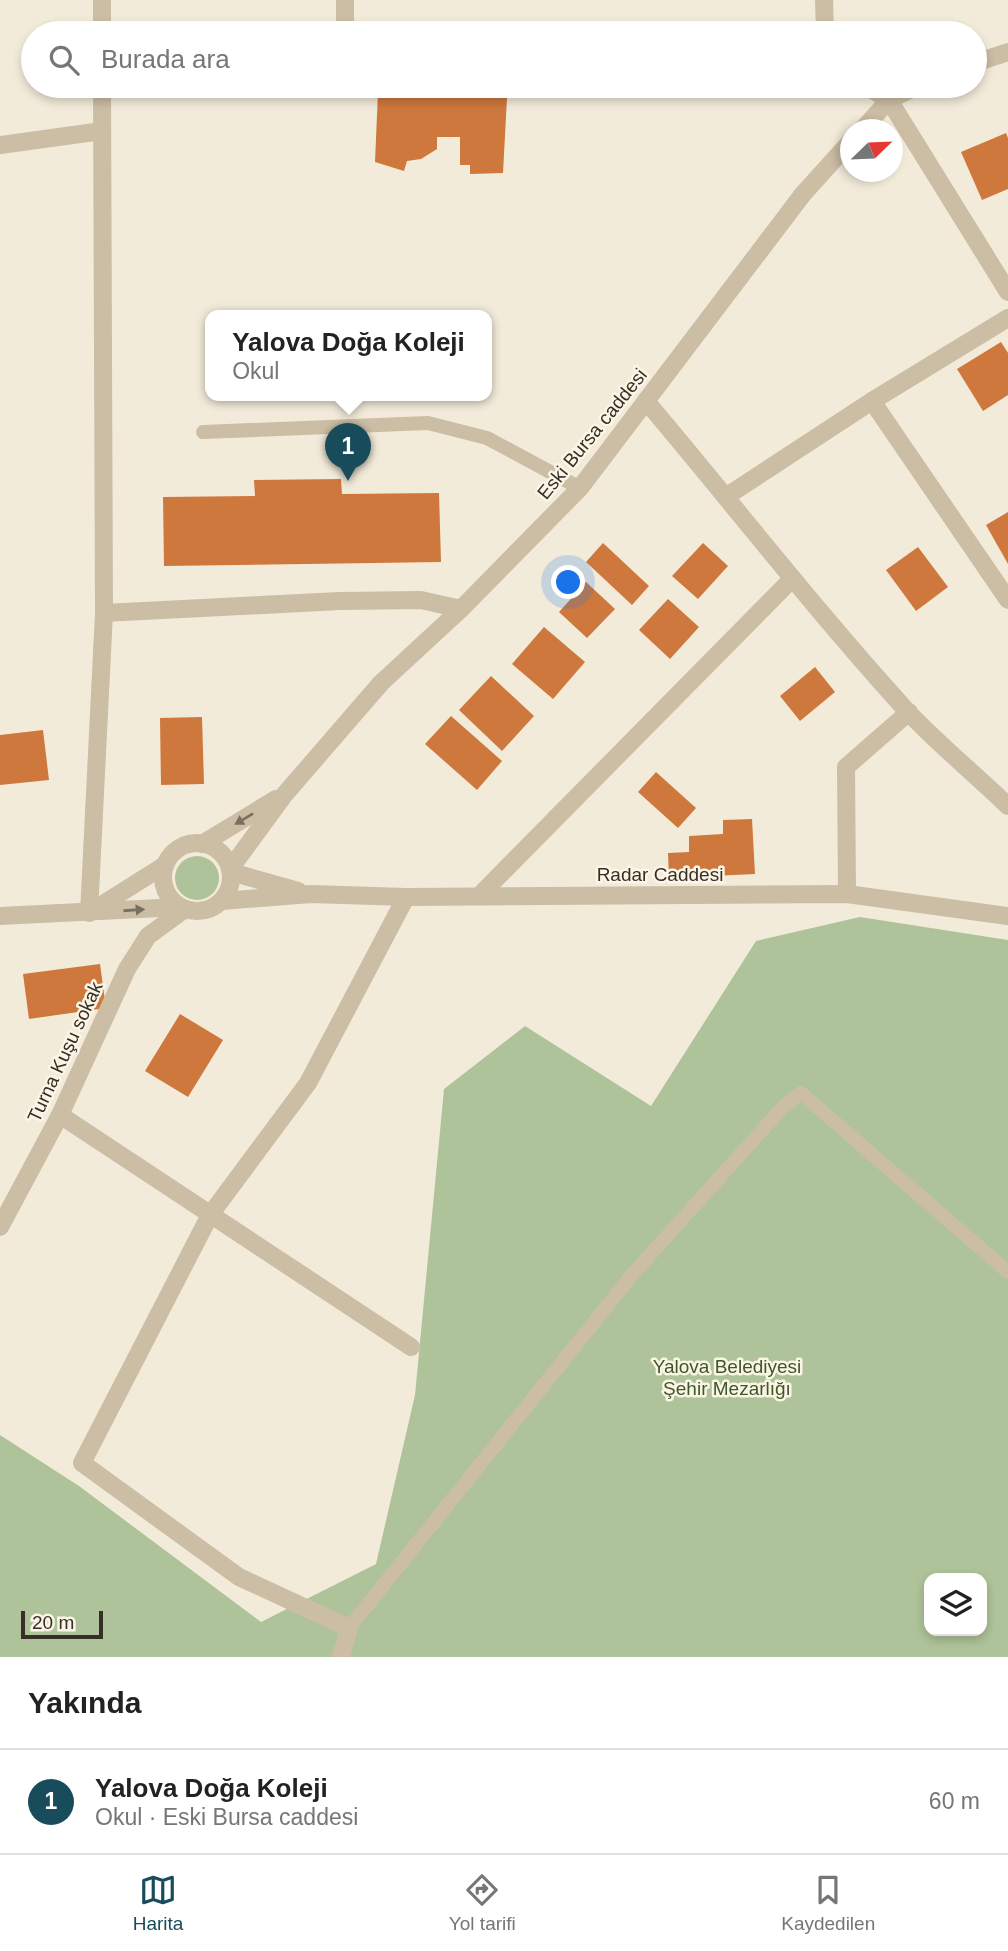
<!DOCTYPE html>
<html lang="tr">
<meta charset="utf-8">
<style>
:root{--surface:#fff;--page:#f2f2f2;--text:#222;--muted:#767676;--line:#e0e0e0;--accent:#194c5b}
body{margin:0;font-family:Arial,sans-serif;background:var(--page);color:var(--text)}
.controls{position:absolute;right:21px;bottom:21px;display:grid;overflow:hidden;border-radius:14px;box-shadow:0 4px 10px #0003}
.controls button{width:63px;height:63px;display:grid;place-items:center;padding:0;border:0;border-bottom:2px solid var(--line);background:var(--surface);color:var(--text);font:35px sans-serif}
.compass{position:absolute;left:840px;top:119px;width:63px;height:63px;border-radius:50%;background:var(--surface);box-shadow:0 4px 10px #0003;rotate:67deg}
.scale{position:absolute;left:21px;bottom:18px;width:82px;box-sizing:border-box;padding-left:7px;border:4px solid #372f27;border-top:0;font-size:19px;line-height:24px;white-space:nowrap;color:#372f27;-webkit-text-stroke:5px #fbf5e6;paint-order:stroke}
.you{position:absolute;left:569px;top:583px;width:24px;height:24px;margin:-18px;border:5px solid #fff;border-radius:50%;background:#1a73e8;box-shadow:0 0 0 10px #1a73e833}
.badge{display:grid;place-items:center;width:46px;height:46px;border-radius:50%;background:var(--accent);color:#fff;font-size:23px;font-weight:700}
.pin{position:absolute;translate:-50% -58px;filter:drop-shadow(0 2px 4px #0008)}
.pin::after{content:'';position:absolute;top:37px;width:24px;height:21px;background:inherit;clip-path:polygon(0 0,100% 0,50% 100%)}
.popup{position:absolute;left:205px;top:310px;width:287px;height:91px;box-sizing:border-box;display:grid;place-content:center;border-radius:14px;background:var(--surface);filter:drop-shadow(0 2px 5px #0005);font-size:23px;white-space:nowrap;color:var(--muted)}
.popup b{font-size:26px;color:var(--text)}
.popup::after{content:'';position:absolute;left:50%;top:100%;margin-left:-14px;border:14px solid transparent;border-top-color:var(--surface)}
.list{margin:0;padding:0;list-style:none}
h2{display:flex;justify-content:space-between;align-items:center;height:91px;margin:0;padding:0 28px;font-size:30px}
h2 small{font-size:23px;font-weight:400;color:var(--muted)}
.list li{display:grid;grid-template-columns:46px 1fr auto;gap:21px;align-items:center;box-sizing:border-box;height:105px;padding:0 28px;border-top:2px solid var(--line)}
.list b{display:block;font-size:26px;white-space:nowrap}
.list p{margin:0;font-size:23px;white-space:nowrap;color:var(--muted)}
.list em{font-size:23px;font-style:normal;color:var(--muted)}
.icon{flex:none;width:38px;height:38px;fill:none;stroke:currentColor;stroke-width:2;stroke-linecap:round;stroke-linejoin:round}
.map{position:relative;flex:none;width:1008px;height:1657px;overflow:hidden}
.search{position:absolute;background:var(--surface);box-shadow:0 4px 10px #0003;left:21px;right:21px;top:21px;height:77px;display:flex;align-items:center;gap:18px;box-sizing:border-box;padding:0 24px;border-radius:38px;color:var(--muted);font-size:26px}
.sheet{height:196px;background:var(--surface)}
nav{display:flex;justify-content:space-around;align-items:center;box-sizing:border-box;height:98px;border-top:2px solid var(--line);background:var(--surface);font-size:19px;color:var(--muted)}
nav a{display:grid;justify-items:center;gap:4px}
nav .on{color:var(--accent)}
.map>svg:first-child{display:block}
</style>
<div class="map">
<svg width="1008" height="1657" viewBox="0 0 1008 1657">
<rect width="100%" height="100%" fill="#f3ebda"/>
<g fill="#aec399" fill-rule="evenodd">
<circle cx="197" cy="878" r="22"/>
<path d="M 860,917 L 1008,940 L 1008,1657 L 0,1657 L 0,1435 L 79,1486 L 261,1622 L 376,1564 L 415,1395 L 444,1089 L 525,1026 L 651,1106 L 756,941 ZM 929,1578 L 982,1578 L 982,1631 L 929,1631 Z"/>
</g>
<g fill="#ce783d">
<polygon points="413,87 480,92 507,98 503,173 470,174 470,165 460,165 460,137 437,137 437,149 421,159 407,161 404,171 375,162 378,92"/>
<polygon points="1006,133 1008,138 1008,189 982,200 961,152"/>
<polygon points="1001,342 1008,353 1008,395 983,411 957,369"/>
<polygon points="341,479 342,494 439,493 441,562 164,566 163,497 255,496 254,480"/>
<polygon points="1008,512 1008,564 986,525"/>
<polygon points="603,543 649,586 632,605 586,562"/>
<polygon points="703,543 728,566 698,599 672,576"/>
<polygon points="918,547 948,587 916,611 886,570"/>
<polygon points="586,582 615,609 587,638 559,612"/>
<polygon points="668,599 699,627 670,659 639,630"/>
<polygon points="544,627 585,662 553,699 512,664"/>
<polygon points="815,667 835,692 800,721 780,696"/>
<polygon points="491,676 534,716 502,751 459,710"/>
<polygon points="451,716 502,761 477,790 425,744"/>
<polygon points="202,717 204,784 161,785 160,718"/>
<polygon points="43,730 49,780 0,785 0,735"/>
<polygon points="656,772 696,808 678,828 638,792"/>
<polygon points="752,819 755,874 669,878 668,853 689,852 689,836 723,834 723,820"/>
<polygon points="100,964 106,1008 29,1019 23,974"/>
<polygon points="180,1014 223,1040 188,1097 145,1071"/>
</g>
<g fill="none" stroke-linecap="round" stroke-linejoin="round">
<g stroke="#ccbda5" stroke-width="14">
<polyline points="203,432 428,423 487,438 580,488"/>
<polyline points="349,1628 631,1276 783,1107 801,1093 1008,1272"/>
</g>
<g stroke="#ccbda5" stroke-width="18">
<polyline points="102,0 102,33"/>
<polyline points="824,0 825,33"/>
<polyline points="345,33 345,0"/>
<polyline points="975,63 1008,52"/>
<polyline points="866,86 889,100 1008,292"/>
<polyline points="862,130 889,100 918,86"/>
<polyline points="0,145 102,131"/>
<path d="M 646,401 C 733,504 816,611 907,711 C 938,744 975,774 1008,806"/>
<polyline points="872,401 1008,600"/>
<polyline points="727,496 872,401 1008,318"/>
<polyline points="104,613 340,601 421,600 461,609"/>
<circle cx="197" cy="877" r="34"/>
<polyline points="202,844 276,799"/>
<polyline points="230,869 285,794 381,683 461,609 580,488 803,194 850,142"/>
<polyline points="231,872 298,891"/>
<polyline points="847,894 846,767 909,712"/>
<polyline points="479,896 792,579"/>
<polyline points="222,901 311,894 406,897 847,894 1008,916"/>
<polyline points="92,911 165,865"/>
<polyline points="89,913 104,613 102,86"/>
<polyline points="0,916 180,907"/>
<polyline points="60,1115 411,1347"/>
<polyline points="0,1227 60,1115 127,969 148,936 185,909"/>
<polyline points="341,1657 349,1628 239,1577 82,1463 210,1215 308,1083 406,897"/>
</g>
</g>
<defs><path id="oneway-solid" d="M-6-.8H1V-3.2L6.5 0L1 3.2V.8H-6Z" transform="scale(1.75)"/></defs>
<g fill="#7a6f60">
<use href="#oneway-solid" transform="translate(244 819) rotate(149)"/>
<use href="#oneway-solid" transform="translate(134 910) rotate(-4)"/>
</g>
<g text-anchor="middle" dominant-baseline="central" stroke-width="5" stroke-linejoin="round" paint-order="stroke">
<g font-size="19" fill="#372f27" stroke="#fbf5e6">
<text transform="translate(592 434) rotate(-51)">Eski Bursa caddesi</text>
<text x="660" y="874">Radar Caddesi</text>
<text transform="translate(65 1052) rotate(-65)">Turna Kuşu sokak</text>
</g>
<g font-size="19" fill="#3e5729" stroke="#fbf5e6">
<text x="727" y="1366">Yalova Belediyesi<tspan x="727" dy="22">Şehir Mezarlığı</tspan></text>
</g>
</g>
</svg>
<div class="controls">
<button><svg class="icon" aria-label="layers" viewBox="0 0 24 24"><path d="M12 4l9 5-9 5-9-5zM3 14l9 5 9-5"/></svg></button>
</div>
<svg class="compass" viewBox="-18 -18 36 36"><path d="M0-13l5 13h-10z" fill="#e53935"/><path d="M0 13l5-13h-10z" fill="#767676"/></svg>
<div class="scale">20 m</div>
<div class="you"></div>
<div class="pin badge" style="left:348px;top:481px">1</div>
<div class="popup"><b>Yalova Doğa Koleji</b>Okul</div>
<div class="search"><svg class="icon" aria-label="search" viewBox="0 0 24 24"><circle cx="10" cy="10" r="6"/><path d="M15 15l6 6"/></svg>Burada ara</div>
</div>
<section class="sheet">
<h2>Yakında<small></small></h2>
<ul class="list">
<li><span class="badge">1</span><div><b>Yalova Doğa Koleji</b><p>Okul · Eski Bursa caddesi</p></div><em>60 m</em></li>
</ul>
</section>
<nav>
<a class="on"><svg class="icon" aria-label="map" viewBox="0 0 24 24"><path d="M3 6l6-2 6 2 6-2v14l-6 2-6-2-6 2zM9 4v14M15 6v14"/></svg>Harita</a>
<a><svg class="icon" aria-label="directions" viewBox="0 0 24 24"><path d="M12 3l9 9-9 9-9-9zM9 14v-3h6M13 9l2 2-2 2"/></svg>Yol tarifi</a>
<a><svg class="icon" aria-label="saved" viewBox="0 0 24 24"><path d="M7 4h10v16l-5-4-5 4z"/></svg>Kaydedilen</a>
</nav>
